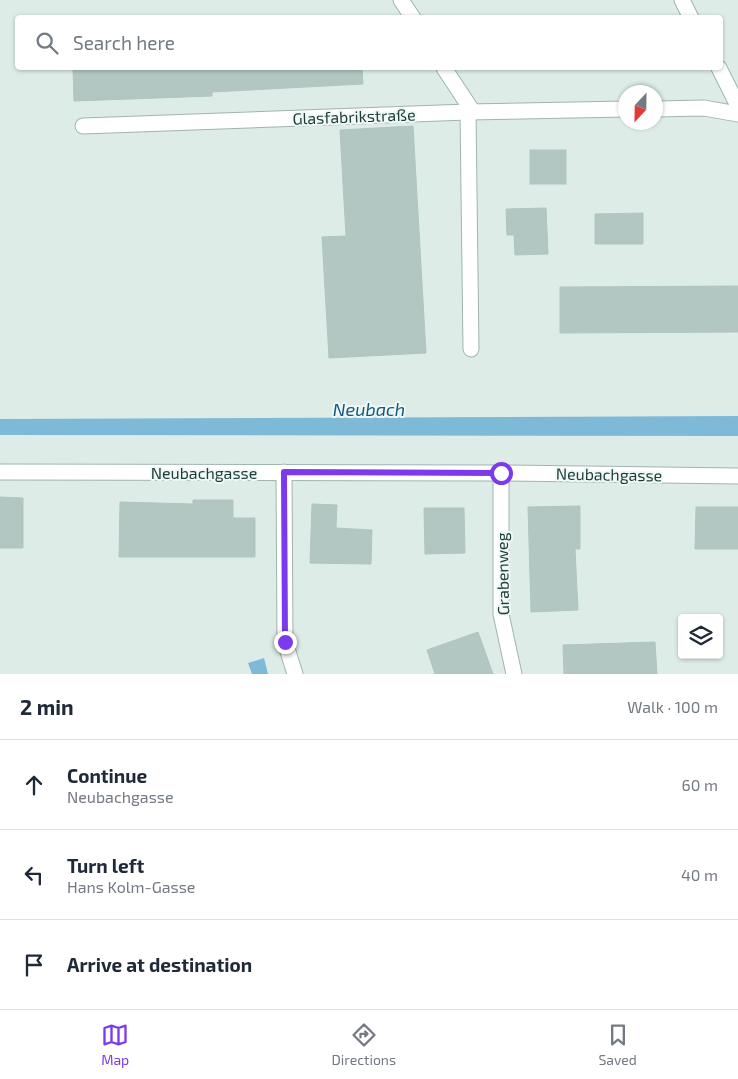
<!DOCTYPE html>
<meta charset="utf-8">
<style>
:root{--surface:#fff;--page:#f6f6f7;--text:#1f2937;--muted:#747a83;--line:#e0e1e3;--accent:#7c3aed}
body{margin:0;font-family:"Exo 2",sans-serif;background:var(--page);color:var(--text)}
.controls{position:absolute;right:15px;bottom:15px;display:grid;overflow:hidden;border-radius:5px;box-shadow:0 1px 4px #0004}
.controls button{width:45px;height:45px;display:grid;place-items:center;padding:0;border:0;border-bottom:1px solid var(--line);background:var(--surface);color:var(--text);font:25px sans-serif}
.compass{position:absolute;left:618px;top:85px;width:45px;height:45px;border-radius:50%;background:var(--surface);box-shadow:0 1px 4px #0004;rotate:202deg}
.stop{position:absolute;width:15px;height:15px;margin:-11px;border:4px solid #7c3aed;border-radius:50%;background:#fff}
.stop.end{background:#7c3aed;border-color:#fff;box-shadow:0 1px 5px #0008}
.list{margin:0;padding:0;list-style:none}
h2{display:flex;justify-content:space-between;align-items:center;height:65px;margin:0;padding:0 20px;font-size:21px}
h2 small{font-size:16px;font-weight:400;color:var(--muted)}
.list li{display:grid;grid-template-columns:32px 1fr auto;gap:15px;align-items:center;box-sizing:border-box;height:90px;padding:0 20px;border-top:1px solid var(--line)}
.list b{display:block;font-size:19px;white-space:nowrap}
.list p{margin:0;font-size:16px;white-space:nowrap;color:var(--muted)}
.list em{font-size:16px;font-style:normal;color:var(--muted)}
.icon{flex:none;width:28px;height:28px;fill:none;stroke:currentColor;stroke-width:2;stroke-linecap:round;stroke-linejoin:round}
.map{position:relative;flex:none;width:738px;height:674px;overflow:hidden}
.search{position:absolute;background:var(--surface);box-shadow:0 1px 4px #0004;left:15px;right:15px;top:15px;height:55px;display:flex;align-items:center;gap:12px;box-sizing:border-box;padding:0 18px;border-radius:5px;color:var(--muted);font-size:19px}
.sheet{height:335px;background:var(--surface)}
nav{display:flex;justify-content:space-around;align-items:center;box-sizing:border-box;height:70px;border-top:1px solid var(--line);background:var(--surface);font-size:14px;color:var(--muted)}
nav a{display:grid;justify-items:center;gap:2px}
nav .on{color:var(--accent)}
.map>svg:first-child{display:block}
</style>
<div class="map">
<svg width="738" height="674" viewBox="0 0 738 674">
<rect width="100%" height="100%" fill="#deece8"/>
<g fill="#7ebad8">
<polygon points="738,416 738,436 0,435 0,419"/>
<polygon points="264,658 268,674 252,674 248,663"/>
</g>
<g fill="#b3c7c2" stroke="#b0c6c1">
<polygon points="73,68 362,68 363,84 212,92 212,96 74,101"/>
<polygon points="413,126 426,353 329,358 322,237 346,236 340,130"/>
<rect x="530" y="150" width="36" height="34"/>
<polygon points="546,208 548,254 515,255 514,235 507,235 506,209"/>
<polygon points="643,213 643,244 595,244 595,214"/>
<polygon points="738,286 738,332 560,333 560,287"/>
<polygon points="0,497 23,498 23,548 0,548"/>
<polygon points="193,500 233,500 233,518 255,518 255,557 119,557 120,502 193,504"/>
<polygon points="312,504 337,505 336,528 372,530 371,564 310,563"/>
<polygon points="580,506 580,549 575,549 578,610 531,612 528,507"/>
<polygon points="696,507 738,507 738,549 695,549"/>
<polygon points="424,508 464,508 465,553 425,554"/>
<polygon points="478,632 493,674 435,674 427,650"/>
<polygon points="655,642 657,674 564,674 563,645"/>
</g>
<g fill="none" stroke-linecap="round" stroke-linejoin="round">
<g stroke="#a0b4b0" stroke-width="17">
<polyline id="lane" points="468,112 471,349"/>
</g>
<g stroke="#a0b4b0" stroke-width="17">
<g id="street">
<polyline points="401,0 413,18"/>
<polyline points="682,0 691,18"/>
<polyline points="444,68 473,112"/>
<polyline points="719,68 738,106"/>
<polyline points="656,109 704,108 738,114"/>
<polyline points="83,126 468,112 626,109"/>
<polyline points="0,472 501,473 738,476"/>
<polyline points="284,472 285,642 295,674"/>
<polyline points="501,473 501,614 514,674"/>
</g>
</g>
<use href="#lane" stroke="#fff" stroke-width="15"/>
<use href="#street" stroke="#fff" stroke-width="15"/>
</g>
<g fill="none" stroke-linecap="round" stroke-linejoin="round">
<polyline stroke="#7c3aed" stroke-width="6" points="285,642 284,472 501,473"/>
</g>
<g text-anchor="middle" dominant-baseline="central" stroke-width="4" stroke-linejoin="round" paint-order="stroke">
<g font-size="16" fill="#1d3d3a" stroke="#eff8f5">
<text transform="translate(354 116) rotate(-2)">Glasfabrikstraße</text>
<text x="204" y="472">Neubachgasse</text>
<text transform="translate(609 474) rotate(1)">Neubachgasse</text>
<text transform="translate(502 574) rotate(-91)">Grabenweg</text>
</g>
<g font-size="18" font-style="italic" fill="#115980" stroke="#eff8f5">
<text x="369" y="409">Neubach</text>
</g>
</g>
</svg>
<div class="controls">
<button><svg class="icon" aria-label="layers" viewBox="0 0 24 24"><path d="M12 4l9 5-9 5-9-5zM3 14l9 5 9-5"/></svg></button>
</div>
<svg class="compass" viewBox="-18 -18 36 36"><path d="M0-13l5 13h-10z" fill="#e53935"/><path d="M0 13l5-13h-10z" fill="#747a83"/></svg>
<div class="stop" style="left:501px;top:473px"></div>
<div class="stop end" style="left:285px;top:642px"></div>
<div class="search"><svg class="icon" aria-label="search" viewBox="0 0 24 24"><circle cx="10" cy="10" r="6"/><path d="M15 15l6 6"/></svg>Search here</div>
</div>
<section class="sheet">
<h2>2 min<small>Walk · 100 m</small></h2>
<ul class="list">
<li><svg class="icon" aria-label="ahead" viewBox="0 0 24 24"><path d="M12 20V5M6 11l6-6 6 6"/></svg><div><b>Continue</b><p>Neubachgasse</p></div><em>60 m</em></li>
<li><svg class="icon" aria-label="left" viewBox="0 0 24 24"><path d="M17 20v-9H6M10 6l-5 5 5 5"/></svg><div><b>Turn left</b><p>Hans Kolm-Gasse</p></div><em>40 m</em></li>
<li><svg class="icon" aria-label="arrive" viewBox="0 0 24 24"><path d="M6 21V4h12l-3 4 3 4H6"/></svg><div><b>Arrive at destination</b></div></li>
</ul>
</section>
<nav>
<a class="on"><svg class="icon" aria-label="map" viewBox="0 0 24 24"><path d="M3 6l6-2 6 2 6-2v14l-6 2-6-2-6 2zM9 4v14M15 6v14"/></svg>Map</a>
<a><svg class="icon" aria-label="directions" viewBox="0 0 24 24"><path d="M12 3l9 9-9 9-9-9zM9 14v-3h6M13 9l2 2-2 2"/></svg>Directions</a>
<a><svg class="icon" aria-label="saved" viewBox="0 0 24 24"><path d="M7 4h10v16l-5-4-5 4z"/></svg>Saved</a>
</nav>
